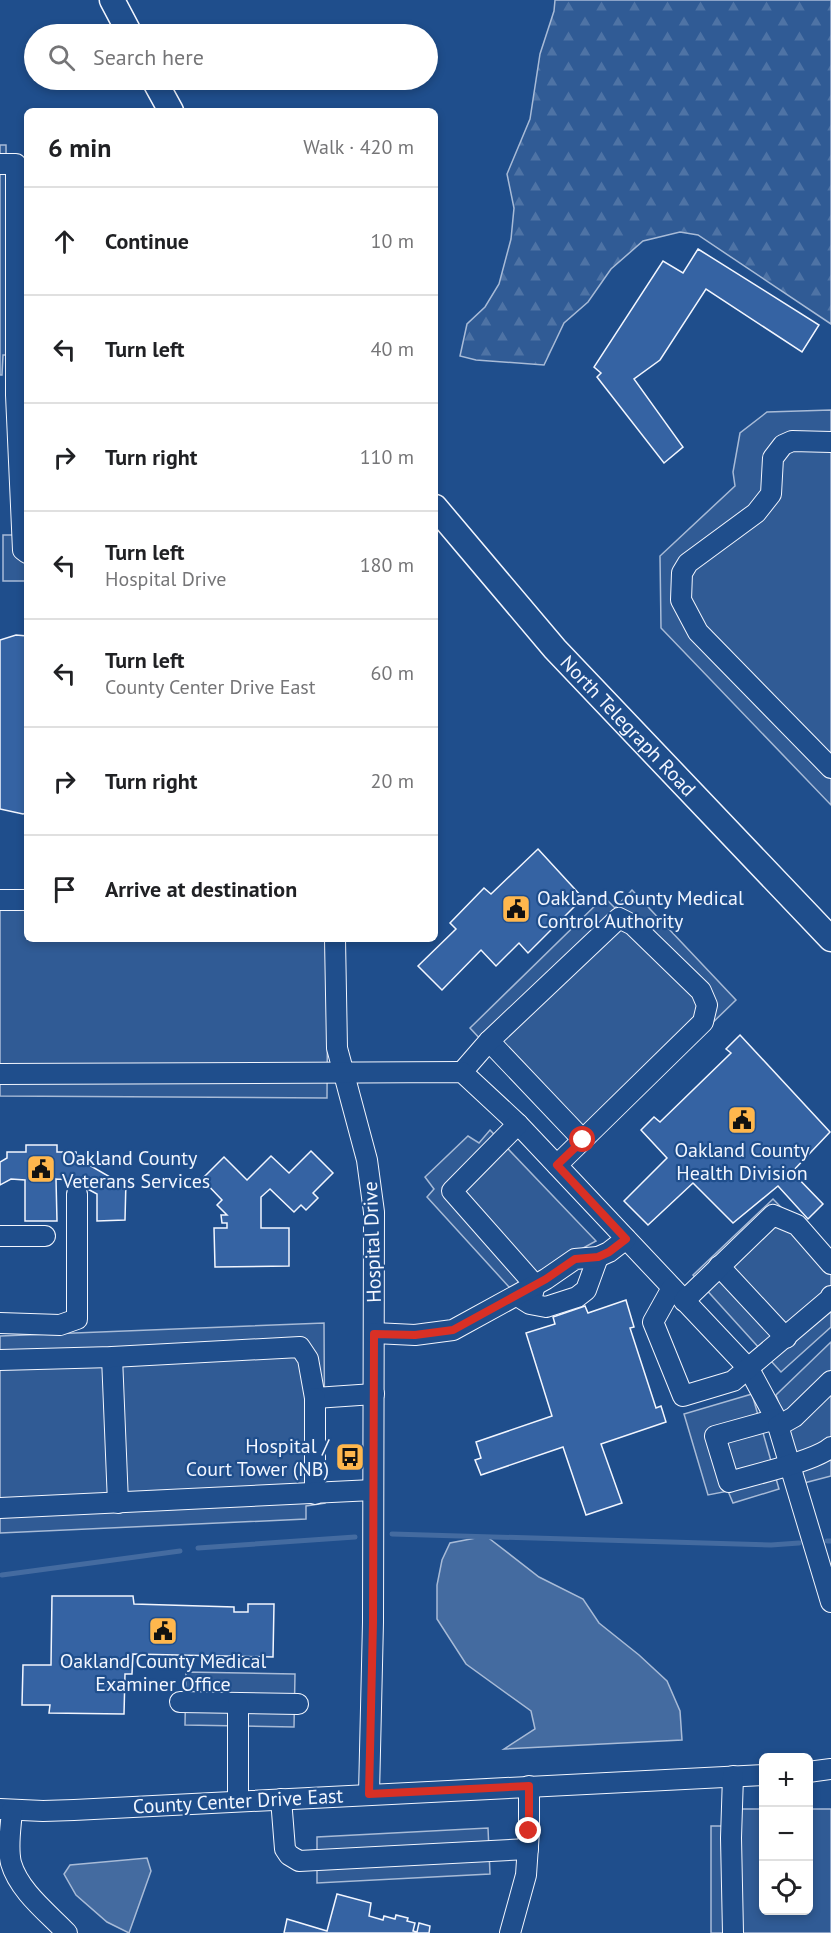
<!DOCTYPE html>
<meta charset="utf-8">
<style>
:root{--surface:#fff;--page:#f6f6f6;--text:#202124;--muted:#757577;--line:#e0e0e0}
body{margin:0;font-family:"PT Sans",sans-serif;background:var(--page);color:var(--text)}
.controls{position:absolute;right:18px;bottom:18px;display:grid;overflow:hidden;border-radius:9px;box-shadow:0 3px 9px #0003}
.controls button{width:54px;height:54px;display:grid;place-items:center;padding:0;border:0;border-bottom:2px solid var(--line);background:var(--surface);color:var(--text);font:30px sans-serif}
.stop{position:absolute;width:18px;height:18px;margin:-14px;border:4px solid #d93025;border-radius:50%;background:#fff}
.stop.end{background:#d93025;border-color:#fff;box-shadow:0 2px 6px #0008}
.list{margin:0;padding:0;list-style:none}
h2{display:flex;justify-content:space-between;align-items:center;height:78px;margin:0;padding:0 24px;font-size:26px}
h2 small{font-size:20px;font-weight:400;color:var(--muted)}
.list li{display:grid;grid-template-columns:39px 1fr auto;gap:18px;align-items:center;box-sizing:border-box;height:108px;padding:0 24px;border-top:2px solid var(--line)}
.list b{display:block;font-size:22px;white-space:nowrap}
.list p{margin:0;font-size:20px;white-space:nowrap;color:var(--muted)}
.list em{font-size:20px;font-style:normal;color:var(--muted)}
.icon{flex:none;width:33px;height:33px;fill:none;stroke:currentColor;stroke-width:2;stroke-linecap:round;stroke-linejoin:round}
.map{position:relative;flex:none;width:831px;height:1933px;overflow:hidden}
.search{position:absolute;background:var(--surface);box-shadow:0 3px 9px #0003;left:24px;top:24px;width:414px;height:66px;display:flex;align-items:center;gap:15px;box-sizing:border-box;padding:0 21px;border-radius:33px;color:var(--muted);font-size:22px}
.panel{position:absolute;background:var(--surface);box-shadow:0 3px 9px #0003;left:24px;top:108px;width:414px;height:834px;border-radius:9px}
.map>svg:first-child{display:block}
</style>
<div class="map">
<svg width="831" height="1933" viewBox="0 0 831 1933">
<defs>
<pattern id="forest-firs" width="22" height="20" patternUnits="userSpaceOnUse" patternTransform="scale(1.5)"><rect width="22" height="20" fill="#305b95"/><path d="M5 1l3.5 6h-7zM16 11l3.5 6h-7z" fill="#4e73a5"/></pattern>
</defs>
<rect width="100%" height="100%" fill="#1f4e8c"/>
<g fill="#305b95" stroke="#a8bbd7" stroke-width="1.5">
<polygon points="0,145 6,145 7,287 27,287 27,355 3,355 2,375 0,375"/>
<polygon points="831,410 831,805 661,628 660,556 735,486 733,472 740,433 767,412"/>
<rect x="3" y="535" width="24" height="46"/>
<polygon points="0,890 27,890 27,939 328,939 327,1098 0,1096"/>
<polygon points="632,890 736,1000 582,1149 470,1028 604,897 615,908"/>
<polygon points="490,1130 596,1241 510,1288 427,1197 434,1189 425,1177 468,1136 479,1143"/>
<polygon points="773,1199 831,1258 831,1327 781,1372 693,1275"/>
<polygon points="324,1323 325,1503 306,1506 306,1519 0,1533 0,1336"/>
<polygon points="831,1342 831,1476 804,1483 776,1395"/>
<polygon points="752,1394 779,1489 733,1503 728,1491 708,1495 684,1414"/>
<polygon points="186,1672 295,1674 294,1727 185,1725"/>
<polygon points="722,1809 763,1809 764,1910 808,1910 809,1809 831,1809 831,1933 711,1933 711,1826 724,1826"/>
<polygon points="488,1828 490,1874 317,1883 317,1837"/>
</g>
<polygon fill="url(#forest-firs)" stroke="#a8bbd7" stroke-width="1.5" points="555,0 831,0 831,324 698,235 680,232 643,241 611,269 588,302 564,323 544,365 476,360 460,356 467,324 485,307 499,284 511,239 514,208 507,174 530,119 540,54 554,11"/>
<g fill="#446ba0" stroke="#a8bbd7" stroke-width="1.5">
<polygon points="486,1536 539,1577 583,1599 599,1623 639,1655 667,1681 680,1711 682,1740 504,1749 535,1729 531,1711 466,1664 437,1619 437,1585 442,1560 450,1543"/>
<polygon points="147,1858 151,1871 129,1933 107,1922 76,1895 64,1874 70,1865"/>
</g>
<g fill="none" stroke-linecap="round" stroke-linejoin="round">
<g stroke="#446ba0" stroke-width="5">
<polyline points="392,1534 771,1545 799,1543"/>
<polyline points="827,1541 831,1541"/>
<polyline points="198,1548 355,1537"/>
<polyline points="2,1575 180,1551"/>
</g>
</g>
<g fill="#3563a3" stroke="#f2f6ff" stroke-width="1.5">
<polygon points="698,249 819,325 802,352 706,289 660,360 634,379 683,447 664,463 597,377 601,373 594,367 663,261 683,273"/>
<polygon points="16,635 27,636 27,813 23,814 0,809 0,640"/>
<polygon points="538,849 583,898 528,953 519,943 496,966 481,950 442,990 418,966 456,929 450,923 484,888 491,894"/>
<polygon points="740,1035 830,1132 792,1172 823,1204 808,1219 778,1186 733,1223 693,1183 648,1225 624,1201 667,1158 641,1130 654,1117 660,1122 731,1053 726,1049"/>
<polygon points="26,1145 57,1145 57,1152 76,1152 77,1158 115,1180 126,1180 125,1220 97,1221 97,1194 71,1180 56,1179 57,1221 25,1221 25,1180 11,1179 0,1185 0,1162 7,1158 7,1152 26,1152"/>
<polygon points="311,1151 333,1173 313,1193 318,1198 306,1210 301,1205 294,1212 270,1189 261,1197 261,1228 289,1228 289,1266 215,1267 214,1228 227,1228 227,1223 222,1223 221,1215 227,1215 217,1205 222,1200 202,1179 224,1157 247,1180 271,1156 289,1173"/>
<polygon points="626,1300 634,1327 630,1328 656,1408 661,1406 666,1422 601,1444 622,1503 586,1515 563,1447 481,1475 475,1460 481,1458 476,1442 552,1416 526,1333 555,1324 553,1317 585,1306 588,1313"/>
<polygon points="52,1596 133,1596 134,1604 234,1607 234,1612 248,1612 248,1604 274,1604 273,1657 133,1654 132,1674 125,1674 124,1714 49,1713 50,1705 22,1705 23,1665 51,1665"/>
<polygon points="337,1894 371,1903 369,1916 383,1920 384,1916 395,1919 396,1915 408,1918 407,1921 415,1923 413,1931 417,1932 419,1923 430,1926 429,1933 284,1933 287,1919 327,1931"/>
</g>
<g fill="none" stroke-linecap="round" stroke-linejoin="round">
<g stroke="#f2f6ff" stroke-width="22">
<g id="minor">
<polyline points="0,164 16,164 16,395 23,550 27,553"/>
<polyline points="831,442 792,441 783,445 773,458 771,494 756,513 688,563 682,573 681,600 698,632 831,768"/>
<polyline points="0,900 27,900"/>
<polyline points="335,939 337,1048 367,1160 374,1212 373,1622 369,1794"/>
<polyline points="489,1041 583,1140"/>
<polyline points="462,1072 489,1041 619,918 633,925 701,991 707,1005 703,1022 557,1165"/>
<polyline points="0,1074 462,1072 518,1124 749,1369 776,1419 831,1602"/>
<polyline points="518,1124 452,1191 535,1285 532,1296"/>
<polyline points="0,1236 45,1236"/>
<polyline points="719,1266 786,1338"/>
<polyline points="672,1288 653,1322 683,1396 733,1381 831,1298 831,1296"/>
<polyline points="519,1297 530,1304 546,1307 577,1297 586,1290 598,1257"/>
<polyline points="684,1301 773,1215 797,1225 831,1264"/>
<polyline points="0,1323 60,1325 77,1319 77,1194"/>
<polyline points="374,1333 415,1335 453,1330 546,1279 575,1259 598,1257 609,1252 626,1239"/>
<polyline points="112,1357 118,1503"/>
<polyline points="0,1360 112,1357 300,1347 308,1359 315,1398 374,1394"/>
<polyline points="315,1398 315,1494"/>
<path d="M 776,1419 L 715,1436 L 729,1482 C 752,1475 816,1461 831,1447"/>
<polyline points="778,1426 794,1417 831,1381"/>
<polyline points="0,1508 373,1490"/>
<polyline points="180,1702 298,1704"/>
<polyline points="808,1772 831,1769"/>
<polyline points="281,1799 285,1849 289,1855 299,1861 528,1849"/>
<polyline points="238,1801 238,1703"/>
<polyline points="0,1809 43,1811 74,1810 764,1775"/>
<path d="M 12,1810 C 11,1827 7,1846 11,1863 C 19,1891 48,1913 67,1933"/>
<polyline points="510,1933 526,1875 529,1831 529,1786"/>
<polyline points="733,1933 731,1838 733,1776"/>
</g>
</g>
<g stroke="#f2f6ff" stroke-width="27">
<g id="major">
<polyline points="112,0 130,34"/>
<polyline points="154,80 171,111"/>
<path id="s1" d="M 435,507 L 555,649 L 831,939"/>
</g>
</g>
<use href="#minor" stroke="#1f4e8c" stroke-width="20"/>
<use href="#major" stroke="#1f4e8c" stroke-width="24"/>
</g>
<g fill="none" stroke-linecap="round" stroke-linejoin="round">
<polyline stroke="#d93025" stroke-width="8" points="529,1831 529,1786 369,1794 373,1622 374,1334 415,1335 453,1330 546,1279 575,1259 598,1257 609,1252 626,1239 557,1165 583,1140"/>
</g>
<defs>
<g id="civic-square" transform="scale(1.5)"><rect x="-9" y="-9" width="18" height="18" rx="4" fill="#ffb74d" stroke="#1f4e8c"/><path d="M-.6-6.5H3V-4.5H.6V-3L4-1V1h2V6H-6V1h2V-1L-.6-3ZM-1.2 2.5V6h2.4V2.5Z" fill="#111"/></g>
<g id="bus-square" transform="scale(1.5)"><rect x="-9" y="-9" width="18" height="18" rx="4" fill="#ffb74d" stroke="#1f4e8c"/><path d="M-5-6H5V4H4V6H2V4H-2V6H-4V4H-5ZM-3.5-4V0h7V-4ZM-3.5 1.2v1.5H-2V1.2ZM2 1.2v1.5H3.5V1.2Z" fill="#111"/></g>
</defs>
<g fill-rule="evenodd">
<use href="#civic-square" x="516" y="909"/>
<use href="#civic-square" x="742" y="1120"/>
<use href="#civic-square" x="41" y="1169"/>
<use href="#bus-square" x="350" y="1457"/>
<use href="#civic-square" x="163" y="1631"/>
</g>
<g text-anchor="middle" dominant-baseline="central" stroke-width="4.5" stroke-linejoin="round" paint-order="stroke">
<g font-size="20" fill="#f2f6ff" stroke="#1f4e8c">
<text stroke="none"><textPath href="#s1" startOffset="292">North Telegraph Road</textPath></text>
<text transform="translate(372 1242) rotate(-92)">Hospital Drive</text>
<text transform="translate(238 1801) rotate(-3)">County Center Drive East</text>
</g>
<g font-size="20" fill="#f2f6ff" stroke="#1f4e8c" text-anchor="start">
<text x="537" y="898">Oakland County Medical<tspan x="537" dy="23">Control Authority</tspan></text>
<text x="742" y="1150" text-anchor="middle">Oakland County<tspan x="742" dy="23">Health Division</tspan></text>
<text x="62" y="1158">Oakland County<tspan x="62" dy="23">Veterans Services</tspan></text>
<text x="329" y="1446" text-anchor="end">Hospital /<tspan x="329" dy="23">Court Tower (NB)</tspan></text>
<text x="163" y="1661" text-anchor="middle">Oakland County Medical<tspan x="163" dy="23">Examiner Office</tspan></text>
</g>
</g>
</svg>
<div class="controls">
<button>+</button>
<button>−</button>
<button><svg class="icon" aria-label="locate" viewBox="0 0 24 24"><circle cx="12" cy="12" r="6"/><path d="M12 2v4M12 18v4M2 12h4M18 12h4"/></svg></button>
</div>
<div class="stop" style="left:583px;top:1140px"></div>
<div class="stop end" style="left:529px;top:1831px"></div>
<div class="search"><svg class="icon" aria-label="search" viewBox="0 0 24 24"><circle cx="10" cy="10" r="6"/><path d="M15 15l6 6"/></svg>Search here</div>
<section class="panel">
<h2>6 min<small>Walk · 420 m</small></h2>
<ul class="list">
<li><svg class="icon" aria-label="ahead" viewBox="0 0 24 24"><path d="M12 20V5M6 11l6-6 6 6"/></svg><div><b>Continue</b></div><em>10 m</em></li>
<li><svg class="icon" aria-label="left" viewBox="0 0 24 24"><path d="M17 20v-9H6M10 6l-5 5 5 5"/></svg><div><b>Turn left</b></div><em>40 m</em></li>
<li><svg class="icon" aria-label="right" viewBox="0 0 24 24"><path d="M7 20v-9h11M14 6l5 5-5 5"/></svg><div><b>Turn right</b></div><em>110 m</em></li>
<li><svg class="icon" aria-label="left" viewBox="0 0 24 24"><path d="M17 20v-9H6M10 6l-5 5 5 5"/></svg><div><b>Turn left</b><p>Hospital Drive</p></div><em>180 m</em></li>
<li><svg class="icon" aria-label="left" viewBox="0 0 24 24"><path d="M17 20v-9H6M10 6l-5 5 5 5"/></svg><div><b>Turn left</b><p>County Center Drive East</p></div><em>60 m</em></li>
<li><svg class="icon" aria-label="right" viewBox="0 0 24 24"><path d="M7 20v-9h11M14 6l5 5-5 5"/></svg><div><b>Turn right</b></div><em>20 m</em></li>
<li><svg class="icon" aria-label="arrive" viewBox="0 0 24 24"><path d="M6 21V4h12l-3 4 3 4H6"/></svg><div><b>Arrive at destination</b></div></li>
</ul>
</section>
</div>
